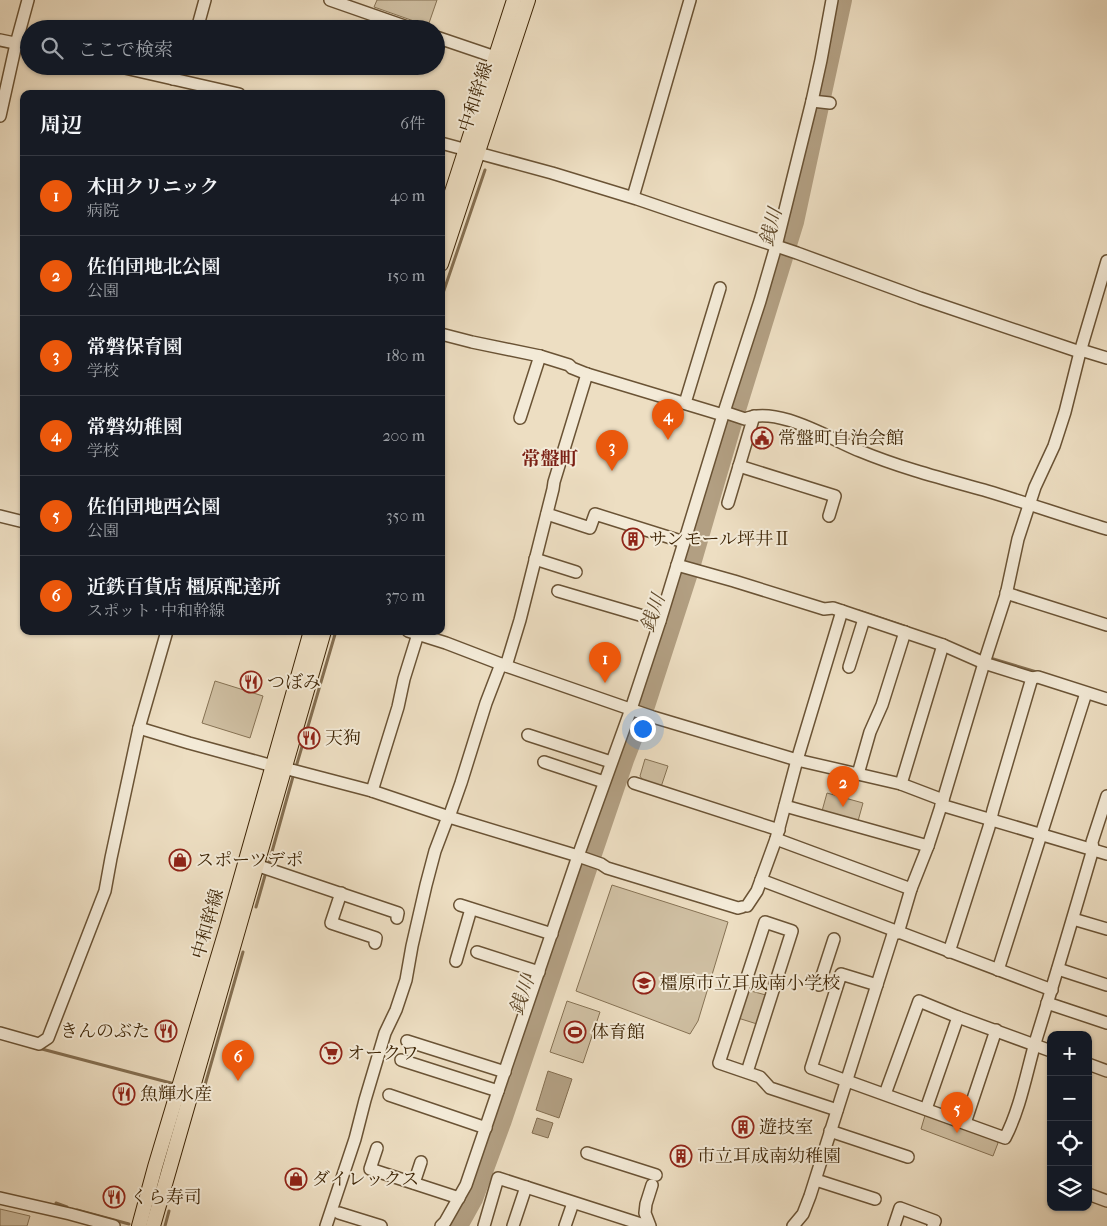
<!DOCTYPE html>
<html lang="ja">
<meta charset="utf-8">
<style>
:root{--surface:#171b24;--page:#242831;--text:#f1f3f6;--muted:#9ea1a6;--line:#363941;--accent:#ea580c}
body{margin:0;font-family:"IM FELL French Canon","Noto Serif JP",serif;background:var(--page);color:var(--text)}
.controls{position:absolute;right:15px;bottom:15px;display:grid;overflow:hidden;border-radius:10px;box-shadow:0 1px 4px #0004}
.controls button{width:45px;height:45px;display:grid;place-items:center;padding:0;border:0;border-bottom:1px solid var(--line);background:var(--surface);color:var(--text);font:25px sans-serif}
.you{position:absolute;left:642px;top:728px;width:18px;height:18px;margin:-12px;border:4px solid #fff;border-radius:50%;background:#1a73e8;box-shadow:0 0 0 8px #1a73e833}
.badge{display:grid;place-items:center;width:32px;height:32px;border-radius:50%;background:var(--accent);color:#fff;font-size:16px;font-weight:700}
.pin{position:absolute;translate:-50% -41px;filter:drop-shadow(0 1px 2px #0008)}
.pin::after{content:'';position:absolute;top:26px;width:18px;height:15px;background:inherit;clip-path:polygon(0 0,100% 0,50% 100%)}
.list{margin:0;padding:0;list-style:none}
h2{display:flex;justify-content:space-between;align-items:center;height:65px;margin:0;padding:0 20px;font-size:21px}
h2 small{font-size:16px;font-weight:400;color:var(--muted)}
.list li{display:grid;grid-template-columns:32px 1fr auto;gap:15px;align-items:center;box-sizing:border-box;height:80px;padding:0 20px;border-top:1px solid var(--line)}
.list b{display:block;font-size:19px;white-space:nowrap}
.list p{margin:0;font-size:16px;white-space:nowrap;color:var(--muted)}
.list em{font-size:16px;font-style:normal;color:var(--muted)}
.icon{flex:none;width:28px;height:28px;fill:none;stroke:currentColor;stroke-width:2;stroke-linecap:round;stroke-linejoin:round}
.map{position:relative;flex:none;width:1107px;height:1226px;overflow:hidden}
.search{position:absolute;background:var(--surface);box-shadow:0 1px 4px #0004;left:20px;top:20px;width:425px;height:55px;display:flex;align-items:center;gap:12px;box-sizing:border-box;padding:0 18px;border-radius:28px;color:var(--muted);font-size:19px}
.panel{position:absolute;background:var(--surface);box-shadow:0 1px 4px #0004;left:20px;top:90px;width:425px;height:545px;border-radius:10px}
.map>svg:first-child{display:block}
</style>
<div class="map">
<svg width="1107" height="1226" viewBox="0 0 1107 1226">
<rect width="100%" height="100%" fill="#eddec2"/>
<filter id="stains"><feTurbulence type="fractalNoise" baseFrequency=".004" numOctaves="4"/><feColorMatrix values="0 0 0 0 .2 0 0 0 0 .09 0 0 0 0 .02 0 0 0 .5 -.17"/></filter>
<radialGradient id="worn" r=".72"><stop offset=".6" stop-color="#630" stop-opacity="0"/><stop offset="1" stop-color="#630" stop-opacity=".3"/></radialGradient>
<g fill="#cfbfa2" stroke="#867254">
<polygon points="377,0 437,0 428,26 374,7"/>
<polygon points="215,681 263,696 250,738 202,723"/>
<polygon points="645,759 668,766 661,787 644,782 640,776"/>
<polygon points="827,793 863,803 858,821 822,811"/>
<polygon points="612,885 728,922 698,1021 690,1034 576,991"/>
<polygon points="747,990 766,995 757,1024 738,1018"/>
<polygon points="567,1001 600,1012 583,1063 550,1052"/>
<polygon points="926,1112 994,1137 998,1143 993,1156 921,1129"/>
<polygon points="0,1209 30,1216 27,1226 0,1226"/>
</g>
<g fill="#b29f82" stroke="#846e50">
<polygon points="548,1071 572,1079 559,1118 536,1110"/>
<polygon points="537,1118 553,1123 548,1138 532,1133"/>
</g>
<g fill="none" stroke-linecap="round" stroke-linejoin="round">
<g stroke="#846e50" stroke-width="3">
<polyline points="441,299 485,170"/>
<polyline points="859,611 907,627"/>
<polyline points="967,650 980,655 1040,673"/>
<polyline points="296,767 336,631"/>
<polyline points="268,866 294,773"/>
<polyline points="256,907 266,872"/>
<polyline points="38,1048 171,1083"/>
<polyline points="203,1092 243,952"/>
<polyline points="56,1203 67,1207"/>
<polyline points="77,1210 129,1224"/>
<polyline points="165,1226 169,1211"/>
</g>
<polyline stroke="#b29f82" stroke-width="18" points="459,1226 474,1199 502,1123 594,851 625,760 646,706 692,564 736,413 795,222 843,0"/>
<g stroke="#6a5335" stroke-width="14">
<g id="minor">
<polyline points="330,0 413,29"/>
<polyline points="197,29 205,0"/>
<polyline points="436,37 495,57"/>
<polyline points="0,40 29,46"/>
<polyline points="116,66 239,94"/>
<polyline points="173,79 177,66"/>
<polyline points="812,101 830,103"/>
<polyline points="0,116 16,44 28,0"/>
<polyline points="441,143 552,173 637,199 678,213 797,253 920,298 1080,352 1084,351 1107,358"/>
<polyline points="633,197 690,0"/>
<polyline points="441,334 472,342 540,356 569,365 572,368 587,374 723,415"/>
<polyline points="685,403 720,288"/>
<path d="M 724,412 L 745,419 C 777,405 830,439 860,451 C 901,468 944,479 987,491 C 1027,503 1067,517 1107,529"/>
<polyline points="520,418 540,356"/>
<polyline points="739,466 835,496 829,516"/>
<polyline points="728,503 754,416"/>
<polyline points="547,514 590,528 595,514 684,542"/>
<polyline points="0,516 24,522"/>
<polyline points="535,559 576,572"/>
<polyline points="677,565 734,581 824,609 833,608 943,645 984,663 1032,678 1038,677 1107,699"/>
<polyline points="558,591 660,621"/>
<polyline points="1006,593 1107,625"/>
<polyline points="408,631 446,643 506,666 653,717 797,760 901,784 943,800"/>
<polyline points="506,666 520,620 553,489 554,482 587,374"/>
<polyline points="849,667 864,619"/>
<polyline points="139,728 189,743 273,766"/>
<polyline points="528,735 611,762"/>
<polyline points="544,762 604,782"/>
<polyline points="284,768 372,791 449,817 578,856 601,864 607,868 738,908 742,907"/>
<polyline points="858,774 870,732 882,705 905,632"/>
<polyline points="634,783 779,830"/>
<polyline points="901,784 943,645"/>
<polyline points="372,791 398,707 404,679 418,634"/>
<polyline points="941,805 1107,854"/>
<polyline points="785,806 928,846"/>
<polyline points="776,839 911,889"/>
<polyline points="256,865 398,913 397,918"/>
<polyline points="761,880 1052,990"/>
<polyline points="341,893 331,923 376,938 375,943"/>
<polyline points="460,905 552,934"/>
<polyline points="747,906 757,891 776,839 797,760 842,611"/>
<polyline points="1073,919 1107,929"/>
<polyline points="898,933 911,889 928,846 943,800 984,663 1006,595 1018,539 1035,487 1054,446 1065,412 1080,352 1107,261"/>
<polyline points="477,952 539,972"/>
<polyline points="949,952 989,827 993,810 1032,678"/>
<polyline points="456,961 471,909"/>
<polyline points="1058,969 1107,985"/>
<polyline points="998,970 1086,693"/>
<polyline points="819,985 834,939"/>
<path d="M 877,985 L 841,974 L 811,1068 L 1005,1138 C 1020,1109 1026,1075 1035,1043 C 1055,979 1074,914 1093,849 L 1092,842 L 1107,796"/>
<polyline points="1047,1003 1107,1023"/>
<polyline points="0,1033 39,1044 48,1038 105,891 111,858 139,728 167,631"/>
<polyline points="407,1041 505,1072"/>
<polyline points="401,1060 498,1091"/>
<polyline points="1088,1064 1107,1071"/>
<polyline points="747,1072 792,931 765,922 719,1063 760,1077 770,1088 837,1110"/>
<polyline points="885,1094 919,1001 958,1017 1051,1051"/>
<polyline points="389,1095 486,1128"/>
<polyline points="926,1109 958,1017"/>
<polyline points="965,1123 996,1030"/>
<polyline points="830,1131 908,1157"/>
<polyline points="377,1148 370,1169 459,1198"/>
<polyline points="587,1153 656,1175"/>
<polyline points="816,1180 875,1199"/>
<polyline points="414,1183 421,1162"/>
<polyline points="1088,1194 1107,1201"/>
<polyline points="0,1198 70,1214 114,1226"/>
<polyline points="339,1213 381,1226"/>
<polyline points="326,1226 355,1139 365,1100 385,1033 396,1010 406,980 412,946 426,885 435,851 446,822 449,817 461,783 486,703 501,664"/>
<polyline points="441,1226 445,1222 466,1185 578,856 631,709 660,621 723,415 760,301 776,246 812,101 821,60 832,0"/>
<polyline points="484,1226 498,1178 647,1226"/>
<polyline points="513,1226 526,1187"/>
<polyline points="565,1226 573,1203"/>
<polyline points="650,1226 645,1213 646,1204 652,1185"/>
<polyline points="793,1226 803,1214 810,1196 894,931"/>
<polyline points="894,1226 900,1208 935,1221 933,1226"/>
</g>
</g>
<g stroke="#3e2506" stroke-width="16">
<g id="major">
<polyline points="441,226 514,0"/>
<polyline points="441,264 528,0"/>
<polyline points="139,1226 155,1167 227,927 311,631"/>
<polyline points="153,1226 324,631"/>
</g>
</g>
<use href="#minor" stroke="#f3ead7" stroke-width="11"/>
<use href="#major" stroke="#eddec2" stroke-width="14"/>
</g>
<defs>
<g id="civic-ring" transform="scale(1.125)"><circle r="9.5" fill="#f3ead7" stroke="#8f2418" stroke-width="1.5"/><path d="M-.6-6.5H3V-4.5H.6V-3L4-1V1h2V6H-6V1h2V-1L-.6-3ZM-1.2 2.5V6h2.4V2.5Z" fill="#8f2418"/></g>
<g id="building-ring" transform="scale(1.125)"><circle r="9.5" fill="#f3ead7" stroke="#8f2418" stroke-width="1.5"/><path d="M-4-6H4V6H1V3H-1V6H-4ZM-2.5-4.3h1.7v1.8h-1.7ZM.8-4.3h1.7v1.8H.8ZM-2.5-1h1.7V.8h-1.7ZM.8-1h1.7V.8H.8Z" fill="#8f2418"/></g>
<g id="restaurant-ring" transform="scale(1.125)"><circle r="9.5" fill="#f3ead7" stroke="#8f2418" stroke-width="1.5"/><path d="M-5-6h1v4h1v-4h1v4h1v-4h1v5L-1.5 .5V6h-2V.5L-5-1ZM5-6V6H3V1.5H1.5Q1.5-4 5-6Z" fill="#8f2418"/></g>
<g id="shop-ring" transform="scale(1.125)"><circle r="9.5" fill="#f3ead7" stroke="#8f2418" stroke-width="1.5"/><path d="M-5-2.5h2.3a2.7 3.5 0 0 1 5.4 0H5L5.5 6h-11ZM-1.5-2.5h3a1.5 2.3 0 0 0-3 0Z" fill="#8f2418"/></g>
<g id="school-ring" transform="scale(1.125)"><circle r="9.5" fill="#f3ead7" stroke="#8f2418" stroke-width="1.5"/><path d="M0-5L7-2L0 1L-7-2ZM-4 1L0 2.5L4 1V4Q0 6-4 4Z" fill="#8f2418"/></g>
<g id="stadium-ring" transform="scale(1.125)"><circle r="9.5" fill="#f3ead7" stroke="#8f2418" stroke-width="1.5"/><path d="M0-5a6.5 5 0 1 0 0 10a6.5 5 0 1 0 0-10ZM-3.5-1.8h7v3.6h-7Z" fill="#8f2418"/></g>
<g id="supermarket-ring" transform="scale(1.125)"><circle r="9.5" fill="#f3ead7" stroke="#8f2418" stroke-width="1.5"/><path d="M-6-5.5h2.5l.6 2H6L4.5 2H-2.5L-4.4-4H-6ZM-1.5 3.2a1.3 1.3 0 1 0 .1 0ZM3 3.2a1.3 1.3 0 1 0 .1 0Z" fill="#8f2418"/></g>
</defs>
<g fill-rule="evenodd">
<use href="#civic-ring" x="762" y="438"/>
<use href="#building-ring" x="633" y="539"/>
<use href="#restaurant-ring" x="251" y="682"/>
<use href="#restaurant-ring" x="309" y="738"/>
<use href="#shop-ring" x="180" y="860"/>
<use href="#school-ring" x="644" y="983"/>
<use href="#restaurant-ring" x="166" y="1031"/>
<use href="#stadium-ring" x="575" y="1032"/>
<use href="#supermarket-ring" x="331" y="1053"/>
<use href="#restaurant-ring" x="124" y="1094"/>
<use href="#building-ring" x="743" y="1127"/>
<use href="#building-ring" x="681" y="1156"/>
<use href="#shop-ring" x="296" y="1179"/>
<use href="#restaurant-ring" x="114" y="1197"/>
</g>
<g text-anchor="middle" dominant-baseline="central" stroke-width="4" stroke-linejoin="round" paint-order="stroke">
<g font-size="18" fill="#3e2506" stroke="#f3ead7">
<text transform="translate(476 97) rotate(-72)">中和幹線</text>
<text transform="translate(208 924) rotate(-74)">中和幹線</text>
</g>
<g font-size="18" fill="#3e2506" stroke="#f3ead7" text-anchor="start">
<text x="778" y="438">常盤町自治会館</text>
<text x="649" y="539">サンモール坪井Ⅱ</text>
<text x="267" y="682">つぼみ</text>
<text x="325" y="738">天狗</text>
<text x="196" y="860">スポーツデポ</text>
<text x="660" y="983">橿原市立耳成南小学校</text>
<text x="150" y="1031" text-anchor="end">きんのぶた</text>
<text x="591" y="1032">体育館</text>
<text x="347" y="1053">オークワ</text>
<text x="140" y="1094">魚輝水産</text>
<text x="759" y="1127">遊技室</text>
<text x="697" y="1156">市立耳成南幼稚園</text>
<text x="312" y="1179">ダイレックス</text>
<text x="130" y="1197">くら寿司</text>
</g>
<g font-size="19" font-style="italic" fill="#614a2b" stroke="#f3ead7">
<text transform="translate(771 227) rotate(-75)">銭川</text>
<text transform="translate(653 613) rotate(-71)">銭川</text>
<text transform="translate(522 996) rotate(-71)">銭川</text>
</g>
<g font-size="19" font-weight="bold" fill="#7a1f14" stroke="#f3ead7">
<text x="550" y="459">常盤町</text>
</g>
</g>
<rect width="100%" height="100%" filter="url(#stains)"/>
<rect width="100%" height="100%" fill="url(#worn)"/>
</svg>
<div class="controls">
<button>+</button>
<button>−</button>
<button><svg class="icon" aria-label="locate" viewBox="0 0 24 24"><circle cx="12" cy="12" r="6"/><path d="M12 2v4M12 18v4M2 12h4M18 12h4"/></svg></button>
<button><svg class="icon" aria-label="layers" viewBox="0 0 24 24"><path d="M12 4l9 5-9 5-9-5zM3 14l9 5 9-5"/></svg></button>
</div>
<div class="you"></div>
<div class="pin badge" style="left:605px;top:683px">1</div>
<div class="pin badge" style="left:843px;top:807px">2</div>
<div class="pin badge" style="left:612px;top:471px">3</div>
<div class="pin badge" style="left:668px;top:440px">4</div>
<div class="pin badge" style="left:957px;top:1133px">5</div>
<div class="pin badge" style="left:238px;top:1081px">6</div>
<div class="search"><svg class="icon" aria-label="search" viewBox="0 0 24 24"><circle cx="10" cy="10" r="6"/><path d="M15 15l6 6"/></svg>ここで検索</div>
<section class="panel">
<h2>周辺<small>6件</small></h2>
<ul class="list">
<li><span class="badge">1</span><div><b>木田クリニック</b><p>病院</p></div><em>40 m</em></li>
<li><span class="badge">2</span><div><b>佐伯団地北公園</b><p>公園</p></div><em>150 m</em></li>
<li><span class="badge">3</span><div><b>常磐保育園</b><p>学校</p></div><em>180 m</em></li>
<li><span class="badge">4</span><div><b>常磐幼稚園</b><p>学校</p></div><em>200 m</em></li>
<li><span class="badge">5</span><div><b>佐伯団地西公園</b><p>公園</p></div><em>350 m</em></li>
<li><span class="badge">6</span><div><b>近鉄百貨店 橿原配達所</b><p>スポット · 中和幹線</p></div><em>370 m</em></li>
</ul>
</section>
</div>
